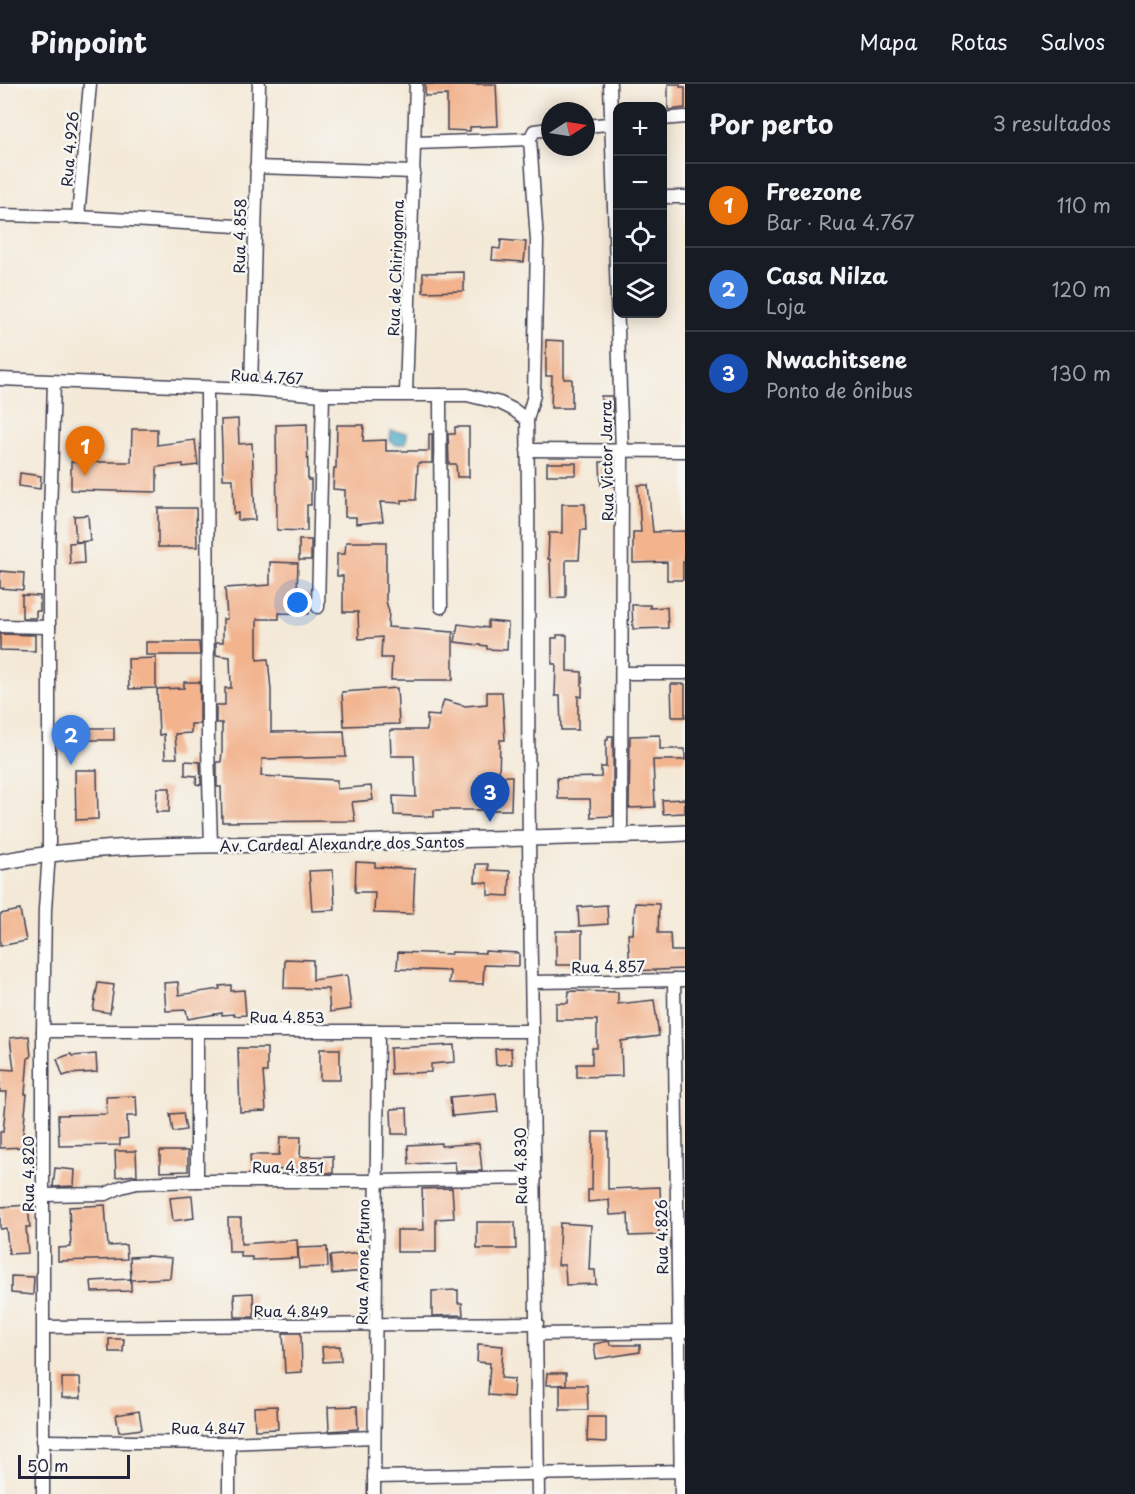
<!DOCTYPE html>
<html lang="pt">
<meta charset="utf-8">
<style>
:root{--surface:#171b24;--page:#242831;--text:#f1f3f6;--muted:#9ea1a6;--line:#363941;--accent:#db2777}
body{margin:0;font-family:"Playpen Sans",sans-serif;background:var(--page);color:var(--text)}
.controls{position:absolute;right:18px;top:18px;display:grid;overflow:hidden;border-radius:12px;box-shadow:0 3px 15px #0003}
.controls button{width:54px;height:54px;display:grid;place-items:center;padding:0;border:0;border-bottom:2px solid var(--line);background:var(--surface);color:var(--text);font:30px sans-serif}
.compass{position:absolute;left:541px;top:18px;width:54px;height:54px;border-radius:50%;background:var(--surface);box-shadow:0 3px 15px #0003;rotate:78deg}
.scale{position:absolute;left:18px;bottom:15px;width:112px;box-sizing:border-box;padding-left:6px;border:3px solid #22223b;border-top:0;font-size:16px;line-height:21px;white-space:nowrap;color:#22223b;-webkit-text-stroke:4px #f6f6f2;paint-order:stroke}
.you{position:absolute;left:298px;top:519px;width:21px;height:21px;margin:-15px;border:4px solid #fff;border-radius:50%;background:#1a73e8;box-shadow:0 0 0 9px #1a73e833}
.badge{display:grid;place-items:center;width:39px;height:39px;border-radius:50%;background:var(--accent);color:#fff;font-size:20px;font-weight:700}
.pin{position:absolute;translate:-50% -50px;filter:drop-shadow(0 2px 3px #0008)}
.pin::after{content:'';position:absolute;top:32px;width:21px;height:18px;background:inherit;clip-path:polygon(0 0,100% 0,50% 100%)}
.list{margin:0;padding:0;list-style:none}
h2{display:flex;justify-content:space-between;align-items:center;height:78px;margin:0;padding:0 24px;font-size:26px}
h2 small{font-size:20px;font-weight:400;color:var(--muted)}
.list li{display:grid;grid-template-columns:39px 1fr auto;gap:18px;align-items:center;box-sizing:border-box;height:84px;padding:0 24px;border-top:2px solid var(--line)}
.list b{display:block;font-size:22px;white-space:nowrap}
.list p{margin:0;font-size:20px;white-space:nowrap;color:var(--muted)}
.list em{font-size:20px;font-style:normal;color:var(--muted)}
.icon{flex:none;width:33px;height:33px;fill:none;stroke:currentColor;stroke-width:2;stroke-linecap:round;stroke-linejoin:round}
.map{position:relative;flex:none;width:685px;height:1410px;overflow:hidden}
header{display:flex;align-items:center;gap:36px;box-sizing:border-box;height:84px;padding:0 30px;background:var(--surface);border-bottom:2px solid var(--line)}
header strong{font-size:28px}
nav{display:flex;gap:33px;margin-inline-start:auto;font-size:21px}
main{display:flex}
aside{flex:1;background:var(--surface)}
.map>svg:first-child{display:block}
</style>
<header>
<strong>Pinpoint</strong>
<nav><a>Mapa</a><a>Rotas</a><a>Salvos</a></nav>
</header>
<main>
<div class="map">
<svg width="685" height="1410" viewBox="0 0 685 1410">
<rect width="100%" height="100%" fill="#f6f6f2"/>
<filter id="ink" filterUnits="userSpaceOnUse"><feTurbulence type="fractalNoise" baseFrequency=".0167" numOctaves="2"/><feDisplacementMap in="SourceGraphic" scale="12" xChannelSelector="R" yChannelSelector="G"/><feConvolveMatrix kernelMatrix="1 2 1 2 8 2 1 2 1" color-interpolation-filters="sRGB"/></filter>
<filter id="wash" filterUnits="userSpaceOnUse"><feTurbulence type="fractalNoise" baseFrequency=".008" numOctaves="4" result="noise"/><feDisplacementMap in="SourceGraphic" scale="24" xChannelSelector="R" yChannelSelector="G"/><feGaussianBlur stdDeviation="1.35" result="paint"/><feColorMatrix in="noise" values="0 0 0 0 0 0 0 0 0 0 0 0 0 0 0 0 0 1.4 0 .05"/><feComposite in="paint" operator="in"/></filter>
<g filter="url(#wash)">
<rect width="100%" height="100%" fill="#f4e9d7"/>
<polygon fill="#46a9c6" stroke="#346680" stroke-width="1.5" points="391,347 407,349 406,359 396,361 390,357"/>
<g id="blocks">
<g fill="#f2b38d">
<polygon points="425,0 496,0 498,42 470,43 470,47 447,46 447,11 425,12"/>
<polygon points="668,0 680,0 680,3 685,3 685,24 668,26"/>
<polygon points="501,156 526,158 524,178 492,176 493,164 500,165"/>
<polygon points="464,188 464,207 423,208 423,189"/>
<polygon points="546,256 564,257 564,295 572,295 572,324 551,324 552,292 546,292"/>
<polygon points="601,312 612,312 613,340 602,340"/>
<polygon points="238,335 239,360 252,359 255,436 238,436 238,429 234,430 233,395 223,395 221,336"/>
<polygon points="307,340 308,396 311,396 311,421 307,421 307,447 277,446 276,341"/>
<polygon points="337,341 364,341 363,357 386,356 386,367 429,367 429,350 432,350 432,379 418,379 416,416 402,416 402,419 380,418 383,437 356,440 356,433 345,433 345,406 333,405 334,384 336,384"/>
<polygon points="455,343 469,343 469,393 457,393 456,380 449,380 448,350 455,350"/>
<polygon points="132,345 157,345 157,361 195,356 198,381 183,383 183,380 157,383 157,408 71,406 71,378 131,378"/>
<polygon points="600,378 614,378 614,402 601,402"/>
<rect x="547" y="379" width="29" height="12"/>
<polygon points="20,389 41,392 40,405 19,402"/>
<polygon points="638,401 648,401 653,448 685,447 685,478 683,478 683,496 667,496 667,478 633,479 633,448 641,448"/>
<polygon points="562,420 585,420 586,446 581,446 579,476 566,476 566,513 551,514 550,475 548,475 549,449 562,449"/>
<polygon points="158,424 196,424 197,463 158,463"/>
<polygon points="88,431 90,457 76,458 74,432"/>
<rect x="299" y="456" width="12" height="20"/>
<polygon points="83,458 84,479 70,480 69,459"/>
<polygon points="346,458 386,458 386,517 389,528 388,543 453,548 453,596 391,596 392,574 381,574 382,553 359,555 358,528 343,528 343,492 337,492 337,470 345,470"/>
<polygon points="270,478 298,479 297,508 309,509 309,530 279,529 279,535 257,535 257,576 268,575 271,606 271,648 344,647 346,673 262,675 261,692 337,696 337,705 371,702 373,716 352,718 355,737 222,738 221,703 217,703 217,678 221,678 222,668 222,639 216,639 216,621 225,621 225,604 231,604 230,573 216,571 216,558 223,558 223,535 227,535 225,504 270,501"/>
<polygon points="0,487 24,489 23,506 0,504"/>
<polygon points="22,511 40,512 40,527 36,527 36,534 22,534"/>
<polygon points="632,521 650,521 650,524 667,523 668,544 633,545"/>
<polygon points="488,537 508,539 507,566 487,565 487,562 455,558 458,540 488,544"/>
<polygon points="0,550 35,551 35,567 0,566"/>
<polygon points="557,551 567,551 567,587 582,588 582,613 578,612 578,646 561,646 560,612 555,612 556,580 552,580 552,554 557,554"/>
<polygon points="146,558 199,558 200,571 146,571"/>
<polygon points="156,574 156,604 129,605 128,575"/>
<polygon points="184,598 200,598 200,640 191,640 191,649 175,650 177,674 165,674 164,650 159,651 157,605 184,604"/>
<polygon points="671,600 685,600 685,633 672,633"/>
<polygon points="397,604 399,640 344,642 342,608"/>
<polygon points="487,608 502,608 505,656 500,656 499,692 512,692 511,726 434,726 434,733 394,731 393,712 416,713 414,672 391,672 390,646 427,646 427,631 439,632 444,616 465,622 487,620"/>
<rect x="70" y="644" width="44" height="12"/>
<polygon points="660,651 660,665 685,665 685,676 653,676 655,723 629,724 630,652"/>
<polygon points="608,652 613,652 613,732 591,733 590,715 558,715 557,694 601,693 601,683 606,683 606,656 608,656"/>
<polygon points="185,677 200,678 201,701 196,700 197,692 185,691"/>
<polygon points="75,686 97,686 98,735 76,736"/>
<polygon points="157,704 170,704 169,728 156,728"/>
<polygon points="685,715 685,729 663,730 662,716"/>
<polygon points="356,778 375,779 375,783 415,785 413,830 374,829 375,808 355,808"/>
<polygon points="476,780 488,780 488,786 510,787 509,812 488,811 488,799 475,798"/>
<polygon points="333,786 335,826 312,827 309,787"/>
<polygon points="635,819 659,820 658,849 670,849 671,867 685,867 685,885 630,887 628,850 633,850"/>
<polygon points="607,821 608,840 579,842 578,823"/>
<polygon points="20,826 26,857 0,862 0,830"/>
<rect x="556" y="847" width="26" height="34"/>
<polygon points="485,867 519,869 519,882 484,881 483,900 449,899 450,887 397,885 398,868 451,870 451,868 485,869"/>
<polygon points="285,875 313,876 313,896 347,891 351,925 330,928 328,905 284,904"/>
<polygon points="178,898 179,911 220,905 219,902 231,901 231,907 244,906 246,931 234,932 234,930 222,931 222,929 188,935 186,926 166,927 164,899"/>
<polygon points="98,899 114,901 110,929 93,926"/>
<polygon points="569,907 618,908 618,920 654,916 659,952 621,957 622,992 577,993 577,980 592,980 592,964 597,964 597,936 556,936 556,919 568,919"/>
<polygon points="29,952 31,973 28,974 25,1010 27,1010 23,1050 29,1051 28,1063 0,1064 0,1048 3,1048 7,1008 0,1008 0,985 14,986 10,954"/>
<polygon points="454,961 455,978 431,980 431,988 391,990 390,964"/>
<polygon points="238,964 267,964 267,988 263,988 266,1027 240,1028"/>
<polygon points="511,964 512,980 496,981 495,965"/>
<rect x="320" y="965" width="20" height="31"/>
<polygon points="71,970 72,972 96,970 97,988 69,990 63,992 57,975"/>
<polygon points="496,1009 498,1028 452,1032 450,1013"/>
<polygon points="136,1012 137,1032 127,1032 128,1054 120,1055 120,1061 59,1062 58,1031 107,1030 106,1013"/>
<polygon points="407,1024 408,1050 392,1050 391,1025"/>
<polygon points="183,1029 186,1046 173,1048 170,1030"/>
<polygon points="593,1048 608,1048 608,1105 660,1103 661,1129 658,1129 659,1151 629,1152 628,1130 610,1131 609,1116 588,1118 588,1106 592,1106"/>
<polygon points="280,1053 301,1053 300,1073 333,1072 333,1089 270,1085 270,1088 251,1089 250,1071 279,1071"/>
<polygon points="441,1059 441,1062 479,1059 482,1087 456,1087 455,1078 409,1080 408,1061"/>
<polygon points="115,1067 136,1067 137,1091 116,1093"/>
<polygon points="160,1067 188,1067 188,1087 160,1088"/>
<polygon points="55,1084 75,1086 74,1102 53,1103"/>
<polygon points="452,1104 454,1134 436,1135 436,1168 397,1168 397,1146 424,1146 422,1105"/>
<polygon points="192,1112 194,1134 173,1137 170,1114"/>
<polygon points="28,1121 30,1143 26,1143 28,1169 9,1170 6,1144 0,1145 0,1123"/>
<polygon points="105,1121 108,1162 126,1161 127,1175 58,1177 58,1164 71,1163 69,1123"/>
<polygon points="228,1134 241,1134 241,1160 297,1156 298,1174 252,1176 252,1173 241,1173 241,1168 229,1168"/>
<polygon points="477,1138 515,1138 516,1165 477,1165"/>
<polygon points="560,1139 591,1141 589,1186 595,1186 596,1200 566,1201 565,1181 558,1181"/>
<polygon points="327,1163 328,1183 299,1184 298,1164"/>
<polygon points="362,1169 364,1187 332,1190 330,1172"/>
<polygon points="148,1172 172,1174 170,1194 131,1196 130,1173"/>
<polygon points="11,1192 34,1193 33,1211 11,1209"/>
<polygon points="131,1195 131,1207 92,1208 91,1197"/>
<polygon points="458,1206 458,1219 462,1219 463,1231 432,1232 432,1207"/>
<polygon points="253,1209 254,1233 235,1233 234,1210"/>
<polygon points="283,1249 301,1249 302,1288 285,1289"/>
<polygon points="109,1255 124,1255 123,1268 109,1268"/>
<polygon points="609,1257 610,1261 640,1261 640,1268 596,1275 594,1260"/>
<polygon points="478,1260 503,1262 501,1294 514,1295 513,1313 488,1311 490,1279 477,1278"/>
<polygon points="340,1262 341,1277 323,1278 322,1263"/>
<polygon points="547,1289 566,1289 566,1301 546,1301"/>
<polygon points="62,1294 80,1294 81,1314 62,1314"/>
<polygon points="560,1301 587,1301 588,1326 560,1326"/>
<polygon points="277,1322 278,1345 255,1346 254,1323"/>
<polygon points="357,1322 358,1345 329,1347 328,1323"/>
<polygon points="139,1327 142,1345 119,1348 116,1331"/>
<polygon points="588,1333 606,1333 606,1358 587,1357"/>
</g>
</g>
</g>
<g filter="url(#ink)">
<use href="#blocks" fill-opacity="0" stroke="#424052" stroke-width="1.5"/>
<g fill="none" stroke-linecap="round" stroke-linejoin="round">
<g stroke="#424052" stroke-width="15">
<g id="minor">
<polyline points="610,0 622,368 621,753"/>
<polyline points="662,35 685,33"/>
<polyline points="586,42 618,39"/>
<path d="M 530,55 L 537,157 L 534,311 L 527,336 C 530,476 527,617 529,757 C 532,975 537,1192 538,1410"/>
<polyline points="530,55 534,47 550,45"/>
<polyline points="415,59 530,55"/>
<polyline points="256,83 414,88"/>
<polyline points="662,113 685,113"/>
<polyline points="0,131 78,133 254,143"/>
<polyline points="78,133 90,0"/>
<polyline points="0,295 251,305 323,311 467,311 500,319 514,326 527,336"/>
<polyline points="207,304 208,663 211,761"/>
<polyline points="251,305 259,0"/>
<polyline points="406,310 416,0"/>
<polyline points="440,311 441,523"/>
<polyline points="527,366 685,367"/>
<polyline points="318,523 323,311"/>
<polyline points="0,542 49,543"/>
<polyline points="622,589 685,589"/>
<polyline points="674,896 681,1410"/>
<polyline points="532,898 685,896"/>
<polyline points="43,947 532,947"/>
<polyline points="197,1097 197,947"/>
<polyline points="42,1111 106,1110 121,1103 137,1099 197,1097 379,1097 535,1094"/>
<polyline points="44,1243 537,1239"/>
<polyline points="537,1250 684,1248"/>
<polyline points="42,1357 229,1359 373,1353"/>
<polyline points="229,1359 229,1410"/>
<polyline points="374,1393 685,1387"/>
<polyline points="43,1410 43,947 45,825 49,769 49,463 54,299"/>
<polyline points="374,1410 378,947"/>
</g>
</g>
<g stroke="#424052" stroke-width="18">
<path id="tertiary" d="M 0,778 C 101,759 205,761 308,760 C 382,759 456,755 531,754 C 582,752 633,752 685,749"/>
</g>
<use href="#minor" stroke="#fff" stroke-width="12"/>
<use href="#tertiary" stroke="#fff" stroke-width="15"/>
</g>
</g>
<g text-anchor="middle" dominant-baseline="central" stroke-width="5" stroke-linejoin="round" paint-order="stroke">
<g font-size="15" fill="#22223b" stroke="#f6f6f2">
<text transform="translate(69 65) rotate(-85)">Rua 4.926</text>
<text transform="translate(239 152) rotate(-89)">Rua 4.858</text>
<text transform="translate(395 184) rotate(-88)">Rua de Chiringoma</text>
<text transform="translate(267 292) rotate(3)">Rua 4.767</text>
<text transform="translate(606 377) rotate(-91)">Rua Victor Jarra</text>
<text transform="translate(342 759) rotate(-1)">Av. Cardeal Alexandre dos Santos</text>
<text transform="translate(608 882) rotate(-1)">Rua 4.857</text>
<text x="287" y="932">Rua 4.853</text>
<text x="288" y="1082">Rua 4.851</text>
<text transform="translate(520 1082) rotate(-91)">Rua 4.830</text>
<text transform="translate(27 1090) rotate(-90)">Rua 4.820</text>
<text transform="translate(661 1153) rotate(-91)">Rua 4.826</text>
<text transform="translate(362 1178) rotate(-89)">Rua Arone Pfumo</text>
<text x="291" y="1226">Rua 4.849</text>
<text x="208" y="1343">Rua 4.847</text>
</g>
</g>
</svg>
<div class="controls">
<button>+</button>
<button>−</button>
<button><svg class="icon" aria-label="locate" viewBox="0 0 24 24"><circle cx="12" cy="12" r="6"/><path d="M12 2v4M12 18v4M2 12h4M18 12h4"/></svg></button>
<button><svg class="icon" aria-label="layers" viewBox="0 0 24 24"><path d="M12 4l9 5-9 5-9-5zM3 14l9 5 9-5"/></svg></button>
</div>
<svg class="compass" viewBox="-18 -18 36 36"><path d="M0-13l5 13h-10z" fill="#e53935"/><path d="M0 13l5-13h-10z" fill="#9ea1a6"/></svg>
<div class="scale">50 m</div>
<div class="you"></div>
<div class="pin badge" style="left:85px;top:392px;background:#e8710a">1</div>
<div class="pin badge" style="left:71px;top:681px;background:#3f7fe0">2</div>
<div class="pin badge" style="left:490px;top:738px;background:#1a4fb4">3</div>
</div>
<aside>
<h2>Por perto<small>3 resultados</small></h2>
<ul class="list">
<li><span class="badge" style="background:#e8710a">1</span><div><b>Freezone</b><p>Bar · Rua 4.767</p></div><em>110 m</em></li>
<li><span class="badge" style="background:#3f7fe0">2</span><div><b>Casa Nilza</b><p>Loja</p></div><em>120 m</em></li>
<li><span class="badge" style="background:#1a4fb4">3</span><div><b>Nwachitsene</b><p>Ponto de ônibus</p></div><em>130 m</em></li>
</ul>
</aside>
</main>
